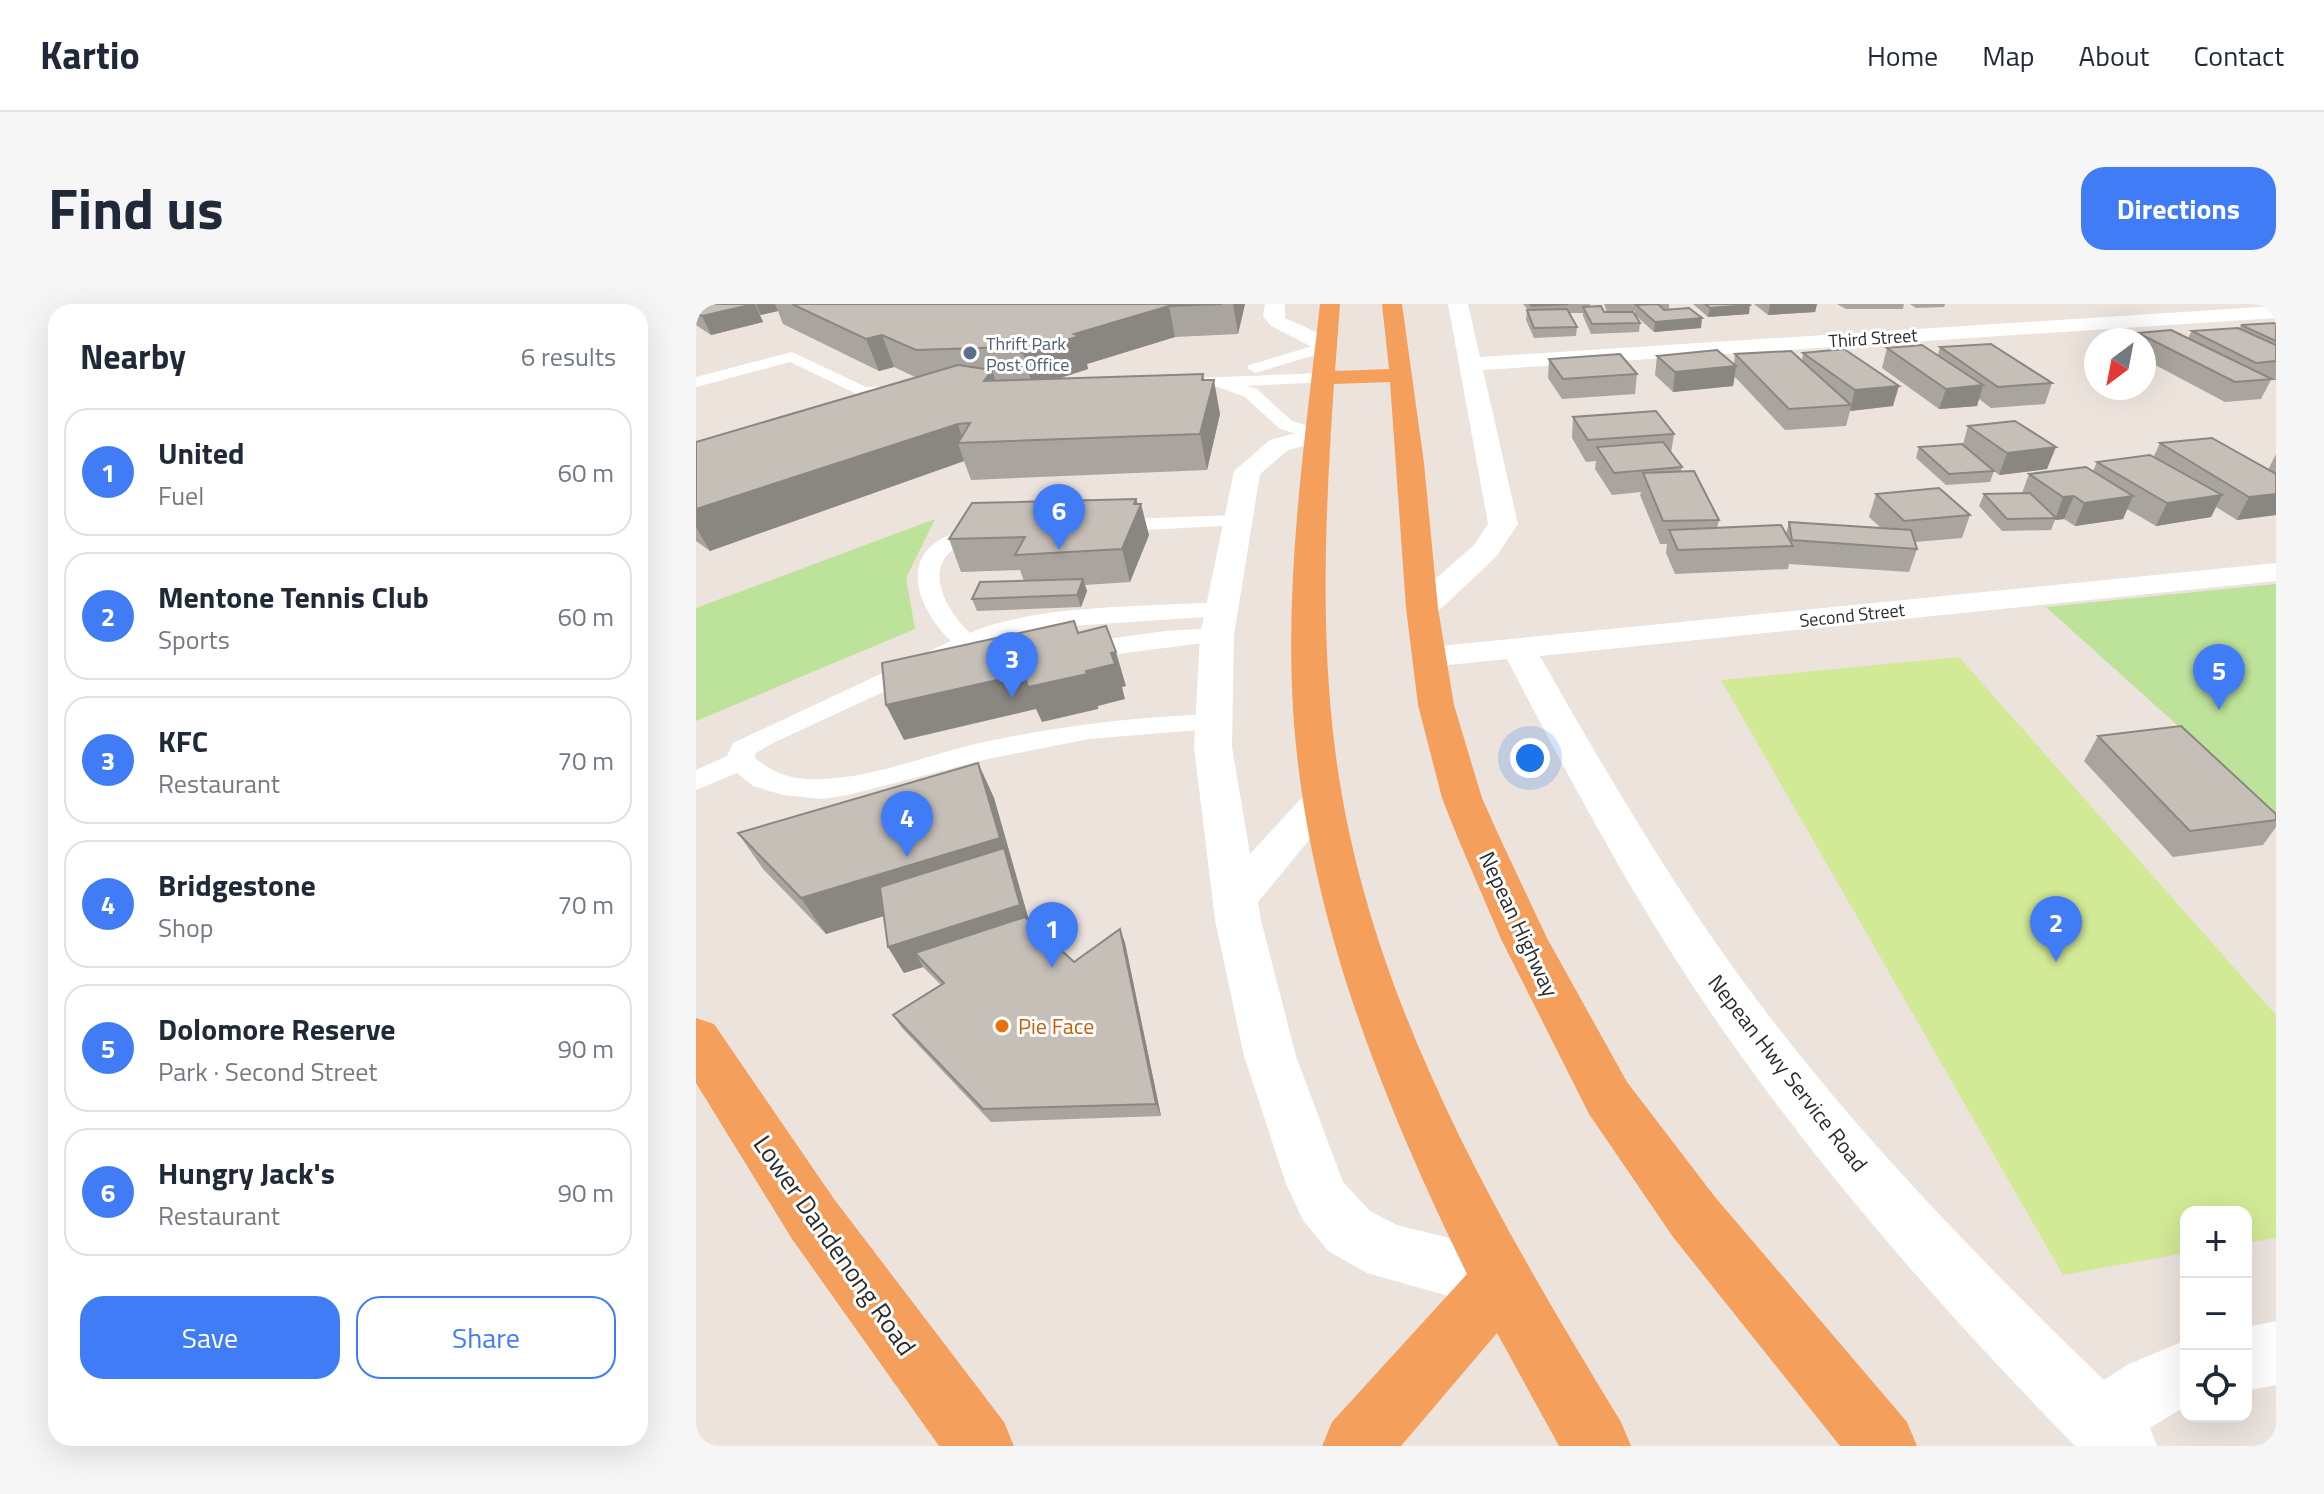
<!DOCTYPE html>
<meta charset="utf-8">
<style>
:root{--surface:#fff;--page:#f6f6f7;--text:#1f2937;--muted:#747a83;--line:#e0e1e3;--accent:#407cf6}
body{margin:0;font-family:"Titillium Web",sans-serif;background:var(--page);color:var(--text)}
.controls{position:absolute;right:24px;bottom:24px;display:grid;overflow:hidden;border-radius:16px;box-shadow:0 8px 32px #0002}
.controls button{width:72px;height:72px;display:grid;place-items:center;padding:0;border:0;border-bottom:2px solid var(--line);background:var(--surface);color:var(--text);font:40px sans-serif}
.compass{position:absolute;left:1388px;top:24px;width:72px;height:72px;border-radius:50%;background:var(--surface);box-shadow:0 8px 32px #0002;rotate:212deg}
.you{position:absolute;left:834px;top:454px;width:28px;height:28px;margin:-20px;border:6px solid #fff;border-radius:50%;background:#1a73e8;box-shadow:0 0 0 12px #1a73e833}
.badge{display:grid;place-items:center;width:52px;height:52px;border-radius:50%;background:var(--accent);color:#fff;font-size:26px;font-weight:700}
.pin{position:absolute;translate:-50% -66px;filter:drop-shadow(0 2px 4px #0008)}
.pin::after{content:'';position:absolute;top:42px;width:28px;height:24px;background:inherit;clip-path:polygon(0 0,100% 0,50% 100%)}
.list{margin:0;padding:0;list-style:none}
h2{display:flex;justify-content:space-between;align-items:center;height:104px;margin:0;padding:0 32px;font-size:34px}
h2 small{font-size:26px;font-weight:400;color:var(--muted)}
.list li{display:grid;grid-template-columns:52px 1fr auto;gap:24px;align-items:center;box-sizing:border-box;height:128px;margin:0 16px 16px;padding:0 16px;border:2px solid var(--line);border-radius:24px}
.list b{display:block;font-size:30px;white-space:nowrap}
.list p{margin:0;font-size:26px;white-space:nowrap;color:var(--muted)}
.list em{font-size:26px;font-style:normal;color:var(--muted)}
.actions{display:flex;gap:16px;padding:24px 32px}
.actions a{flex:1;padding:18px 0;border:2px solid var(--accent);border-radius:24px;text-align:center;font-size:28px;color:var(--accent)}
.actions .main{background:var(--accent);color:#fff}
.icon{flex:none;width:44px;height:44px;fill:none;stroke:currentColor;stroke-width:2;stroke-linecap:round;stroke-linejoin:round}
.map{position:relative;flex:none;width:1580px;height:1142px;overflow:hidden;border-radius:24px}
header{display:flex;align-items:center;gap:48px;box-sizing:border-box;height:112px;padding:0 40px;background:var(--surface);border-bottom:2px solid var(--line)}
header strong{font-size:38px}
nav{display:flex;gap:44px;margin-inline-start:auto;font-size:28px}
.intro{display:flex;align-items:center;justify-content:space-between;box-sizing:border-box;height:192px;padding:0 48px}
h1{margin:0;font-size:56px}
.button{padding:20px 36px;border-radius:24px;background:var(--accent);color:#fff;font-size:28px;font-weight:700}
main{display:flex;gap:48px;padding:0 48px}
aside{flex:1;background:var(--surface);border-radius:24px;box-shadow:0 8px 32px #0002}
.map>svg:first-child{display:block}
</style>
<header>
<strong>Kartio</strong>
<nav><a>Home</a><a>Map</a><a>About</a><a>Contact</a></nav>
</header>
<div class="intro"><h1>Find us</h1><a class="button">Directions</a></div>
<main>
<aside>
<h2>Nearby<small>6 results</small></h2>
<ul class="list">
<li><span class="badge">1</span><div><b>United</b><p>Fuel</p></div><em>60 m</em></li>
<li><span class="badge">2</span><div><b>Mentone Tennis Club</b><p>Sports</p></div><em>60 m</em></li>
<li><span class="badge">3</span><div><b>KFC</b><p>Restaurant</p></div><em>70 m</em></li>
<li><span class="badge">4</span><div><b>Bridgestone</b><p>Shop</p></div><em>70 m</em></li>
<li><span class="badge">5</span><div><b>Dolomore Reserve</b><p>Park · Second Street</p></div><em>90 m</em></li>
<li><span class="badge">6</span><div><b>Hungry Jack's</b><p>Restaurant</p></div><em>90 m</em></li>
</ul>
<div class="actions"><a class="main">Save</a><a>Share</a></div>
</aside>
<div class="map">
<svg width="1580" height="1142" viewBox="0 0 1580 1142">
<rect width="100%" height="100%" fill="#ece3dd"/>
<g fill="#bde29a">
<polygon points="239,215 210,274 219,325 0,417 0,304"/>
<polygon points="1580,280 1580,510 1350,303"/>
</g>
<polygon fill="#d2e996" points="1263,353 1580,711 1580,934 1550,939 1550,908 1490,908 1490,949 1367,971 1025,376"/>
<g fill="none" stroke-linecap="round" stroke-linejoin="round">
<g fill="#fff" fill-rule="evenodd">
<polygon points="630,38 636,40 636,46 559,69 551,64 553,61"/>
<polygon points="96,48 170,83 213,83 221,88 213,93 167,93 94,58 0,83 0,73"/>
<polygon points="628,69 636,74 634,78 550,82 561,85 596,117 629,127 632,131 629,135 623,136 584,125 549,93 522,83 475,85 467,80 475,75"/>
<polygon points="540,211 547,213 551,217 547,221 408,228 397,222 408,216"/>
<path d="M 294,222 L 305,228 L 302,233 C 287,236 271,236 258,245 C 226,268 254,310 274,329 C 339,300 451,303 524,298 L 532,300 L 536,305 L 532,310 L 524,312 L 360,323 L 313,330 L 79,438 L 60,449 L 59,454 C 80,471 99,477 127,475 C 183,473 238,448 293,437 C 370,421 438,413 517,410 L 527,412 L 531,418 L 527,424 L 393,435 L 292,455 L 152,491 L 126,495 L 87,491 L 57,482 L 41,469 L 0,486 L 0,466 L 31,452 L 37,439 L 255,337 C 228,312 201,260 245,235 C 260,226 277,224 294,222 Z"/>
<polygon points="521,324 530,326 533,331 530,336 375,356 366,353 362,348 366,343 375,340 469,327"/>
</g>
<g fill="#fff" fill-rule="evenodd">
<polygon points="569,0 589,0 589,14 638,36 641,41 630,47 622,46 575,22 567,12"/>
<polygon points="752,0 772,0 784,53 1580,2 1580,14 787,66 822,220 800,253 738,311 726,314 714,311 710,304 714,297 778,241 792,220"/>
<polygon points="623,123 632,126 636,131 632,136 592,146 564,170 538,331 536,443 554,550 612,487 626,483 640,487 646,496 562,598 565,616 600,752 647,878 674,907 701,921 806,947 828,956 837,977 828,998 806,1007 671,969 632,947 607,916 590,880 548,752 519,616 498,443 504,331 538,167 574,136"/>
<path d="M 1580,259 L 1580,277 L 844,352 C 912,472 981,590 1064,700 C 1166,836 1286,958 1408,1076 L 1431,1061 L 1490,1036 L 1490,1102 L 1454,1124 L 1461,1142 L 1379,1142 C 1253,1013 1134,879 1031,732 C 947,613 878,484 811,355 L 733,363 L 721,360 L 716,353 L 721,346 L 733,343 Z"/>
<polygon points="1580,1017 1580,1081 1550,1087 1550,1023"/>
</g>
<g fill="#f4a05c" fill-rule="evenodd">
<path d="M 624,0 L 644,0 L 639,67 L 693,65 L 686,0 L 706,0 L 728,159 L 742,304 L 758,401 L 786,494 L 803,532 L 851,634 L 931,778 L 1019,893 L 1211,1118 L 1221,1142 L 1144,1142 L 977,933 L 893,810 L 805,635 L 761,532 L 746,494 L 722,401 L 710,304 L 694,78 L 638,80 C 630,199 624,319 638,437 C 667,686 797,908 925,1118 L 935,1142 L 863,1142 L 801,1029 L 705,1142 L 626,1142 L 636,1118 L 771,970 C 689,802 619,629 600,442 C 585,295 608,145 624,0 Z"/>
<polygon points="0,714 18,720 138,895 308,1118 318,1142 243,1142 96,935 0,779"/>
</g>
</g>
<g fill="#a9a49e">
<polygon points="0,0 549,0 542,30 479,33 391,60 392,65 360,75 507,70 508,76 524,110 511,166 275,176 268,157 14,247 0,237 0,138 219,73 198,63 183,67 87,20 82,7 64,11 67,18 15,31 0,21"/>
<polygon points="827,0 894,0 894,2 908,8 939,10 939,7 911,8 908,0 973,0 973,5 1005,24 958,28 939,11 944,19 943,28 895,30 887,12 887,9 874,9 881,23 880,32 838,34 830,16 831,6 832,6"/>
<polygon points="997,0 1053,0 1053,10 1012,13"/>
<polygon points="1058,0 1121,0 1119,8 1072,11"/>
<polygon points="1141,0 1208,0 1207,5 1150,5"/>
<polygon points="1214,0 1249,0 1248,3 1220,4"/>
<polygon points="1580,19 1580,76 1575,76 1565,95 1529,98 1448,55 1448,36 1439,36 1442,29 1492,34 1496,27 1544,24 1545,21"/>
<polygon points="1244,43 1356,79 1349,100 1295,104 1283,95 1281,102 1243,105 1186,64 1191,44 1242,51"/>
<polygon points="1107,49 1197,102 1154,107 1150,122 1089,126 1039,73 1037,82 977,88 959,71 961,52 1038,60 1039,50 1106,56"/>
<polygon points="853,55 941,70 939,90 866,95 852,74"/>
<polygon points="877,113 978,130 975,149 986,163 985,167 1023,216 1021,224 1090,230 1093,218 1185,224 1173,213 1180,190 1274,211 1266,234 1219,238 1221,245 1213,268 1093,260 1092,265 979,270 970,249 971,240 964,240 944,191 945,188 916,191 899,165 900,157 890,158 876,134"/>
<polygon points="1272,122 1351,165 1303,171 1298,167 1294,178 1250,181 1220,154 1223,143 1267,140"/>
<polygon points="1464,139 1572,166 1580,150 1580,211 1541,216 1520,203 1515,213 1460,222 1431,205 1427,215 1379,222 1368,215 1359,216 1355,226 1306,227 1283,202 1288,190 1326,189 1333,170 1397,167 1401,158 1458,152"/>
<polygon points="440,195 453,231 434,278 389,281 391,287 385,303 281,307 276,295 328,277 324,266 265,268 253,235"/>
<polygon points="1402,432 1580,510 1580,523 1567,541 1477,553 1388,457"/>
<polygon points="282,459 298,494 333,617 378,658 424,625 429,639 465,812 295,818 206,724 197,711 245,681 227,663 208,669 192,643 188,612 130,630 67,565 42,529"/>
</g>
<g fill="#8a8681">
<polygon points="59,0 67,18 15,31 6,12"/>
<polygon points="60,0 79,0 82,7 65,11"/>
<polygon points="537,0 549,0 542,30"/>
<polygon points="1074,0 1121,0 1119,8 1072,11"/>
<polygon points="1054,1 1053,10 1012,13 1014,4"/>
<polygon points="473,2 479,33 391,60 392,65 337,83 327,49 378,30"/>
<polygon points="1006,14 1005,24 958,28 959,18"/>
<polygon points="186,31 198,63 183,67 170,35"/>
<polygon points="1040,62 1037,82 977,88 979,68"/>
<polygon points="296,66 307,100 288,77"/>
<polygon points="507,70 512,98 518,76 524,110 511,166 504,130 506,76"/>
<polygon points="1287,81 1281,102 1243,105 1250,85"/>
<polygon points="1203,82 1197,102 1154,107 1159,86"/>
<polygon points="262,120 268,139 262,139 268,157 14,247 0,223 0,205"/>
<polygon points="1360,143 1351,165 1303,171 1311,149"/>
<polygon points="1580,190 1580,211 1541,216 1553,193"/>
<polygon points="1526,191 1515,213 1460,222 1471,199"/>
<polygon points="1378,192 1368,215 1359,216 1367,193"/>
<polygon points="1437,192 1427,215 1379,222 1388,199"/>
<polygon points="440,195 443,205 445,200 453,231 434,278 426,245"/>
<polygon points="387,275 391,287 385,303 381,291"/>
<polygon points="420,348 430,382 426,383 429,395 402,402 402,405 346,418 340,405 208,436 190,401 328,370 390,367 415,349"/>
<polygon points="282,459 298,494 336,627 219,649 227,663 208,669 192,643 316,572 130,630 105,594"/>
<polygon points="424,625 429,639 465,812 460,800"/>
</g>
<g fill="#c5bfb8" stroke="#8a8681" stroke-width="2">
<polygon points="0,0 58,0 6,12 0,8"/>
<polygon points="96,0 526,0 473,2 378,30 384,32 327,49 312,43 220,46 186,31 170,35"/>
<polygon points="834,0 872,0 836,2"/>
<polygon points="962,0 968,6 993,4 1006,14 959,18 940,1"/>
<polygon points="1009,0 1053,0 1054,1 1014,4"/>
<polygon points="905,2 908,8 937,8 944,19 896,20 887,3"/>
<polygon points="871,5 881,23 838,24 831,6"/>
<polygon points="1580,19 1580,37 1545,21"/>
<polygon points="1542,24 1580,41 1580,57 1560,59 1496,27"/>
<polygon points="1475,26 1576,75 1539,78 1442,29"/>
<polygon points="1295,40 1356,79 1302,83 1244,43"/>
<polygon points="1226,41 1287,81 1250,85 1191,44"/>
<polygon points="1148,45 1203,82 1159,86 1107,49"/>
<polygon points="1021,46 1040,62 979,68 961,52"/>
<polygon points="1095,47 1155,101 1093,105 1039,50"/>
<polygon points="924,50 941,70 867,75 853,55"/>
<polygon points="262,61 296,66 288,77 507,70 506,76 518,76 504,130 262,139 274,119 262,120 0,205 0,138"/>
<polygon points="960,107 978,130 892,136 877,113"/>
<polygon points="1319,117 1360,143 1311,149 1272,122"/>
<polygon points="1516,134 1580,170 1580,190 1553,193 1464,139"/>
<polygon points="967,138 986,163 918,169 901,143"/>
<polygon points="1266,140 1298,167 1253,170 1223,143"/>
<polygon points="1454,151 1526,191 1471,199 1401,158"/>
<polygon points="1390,163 1437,192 1388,199 1378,192 1367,193 1333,170"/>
<polygon points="998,167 1023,216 967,217 947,169"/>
<polygon points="1243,184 1274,211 1208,217 1180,190"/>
<polygon points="1334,189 1360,214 1311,215 1288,190"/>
<polygon points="440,195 438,200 445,200 426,245 319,251 329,233 253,235 276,199"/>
<polygon points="1093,218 1215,226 1221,245 1096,236"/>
<polygon points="1085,221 1097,242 982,246 973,226"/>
<polygon points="387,275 381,291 276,295 284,278"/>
<polygon points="378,317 382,329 410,322 420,348 415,349 419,360 390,367 391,370 332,383 328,370 190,401 186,359"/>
<polygon points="1485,422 1580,510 1580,516 1494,527 1402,432"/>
<polygon points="282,459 304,534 105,594 42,529"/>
<polygon points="308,544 324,601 192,643 184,583"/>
<polygon points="329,613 378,658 424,625 460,800 287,805 197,711 248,679 219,649"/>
</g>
<circle fill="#5c6f8a" stroke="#fff" stroke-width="3" cx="274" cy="49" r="8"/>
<circle fill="#e8710a" stroke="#fff" stroke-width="3" cx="306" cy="722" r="8"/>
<g text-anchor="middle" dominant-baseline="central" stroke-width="6" stroke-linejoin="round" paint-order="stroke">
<g font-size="18" fill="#2b2b2b" stroke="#fff">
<text transform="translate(1177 34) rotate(-4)">Third Street</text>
<text transform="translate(1156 311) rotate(-6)">Second Street</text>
</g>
<g font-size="18" fill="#4e5e75" stroke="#fff" text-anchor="start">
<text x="290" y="39">Thrift Park<tspan x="290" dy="21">Post Office</tspan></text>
</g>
<g font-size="22" fill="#2b2b2b" stroke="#fff">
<text transform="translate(823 620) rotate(65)">Nepean Highway</text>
<text transform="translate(1092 769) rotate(52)">Nepean Hwy Service Road</text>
</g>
<g font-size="22" fill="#c56008" stroke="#fff" text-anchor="start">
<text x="322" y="722">Pie Face</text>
</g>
<g font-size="26" fill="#2b2b2b" stroke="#fff">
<text transform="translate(139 941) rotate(55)">Lower Dandenong Road</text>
</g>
</g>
</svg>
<div class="controls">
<button>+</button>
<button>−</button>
<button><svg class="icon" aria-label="locate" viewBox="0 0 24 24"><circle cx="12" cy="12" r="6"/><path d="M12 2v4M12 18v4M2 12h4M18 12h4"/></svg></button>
</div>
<svg class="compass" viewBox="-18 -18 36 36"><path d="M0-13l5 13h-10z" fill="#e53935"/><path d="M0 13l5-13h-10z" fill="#747a83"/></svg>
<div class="you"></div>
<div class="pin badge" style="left:356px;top:664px">1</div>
<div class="pin badge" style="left:1360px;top:658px">2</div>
<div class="pin badge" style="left:316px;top:394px">3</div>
<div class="pin badge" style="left:211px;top:553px">4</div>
<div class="pin badge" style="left:1523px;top:406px">5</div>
<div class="pin badge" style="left:363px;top:246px">6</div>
</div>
</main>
